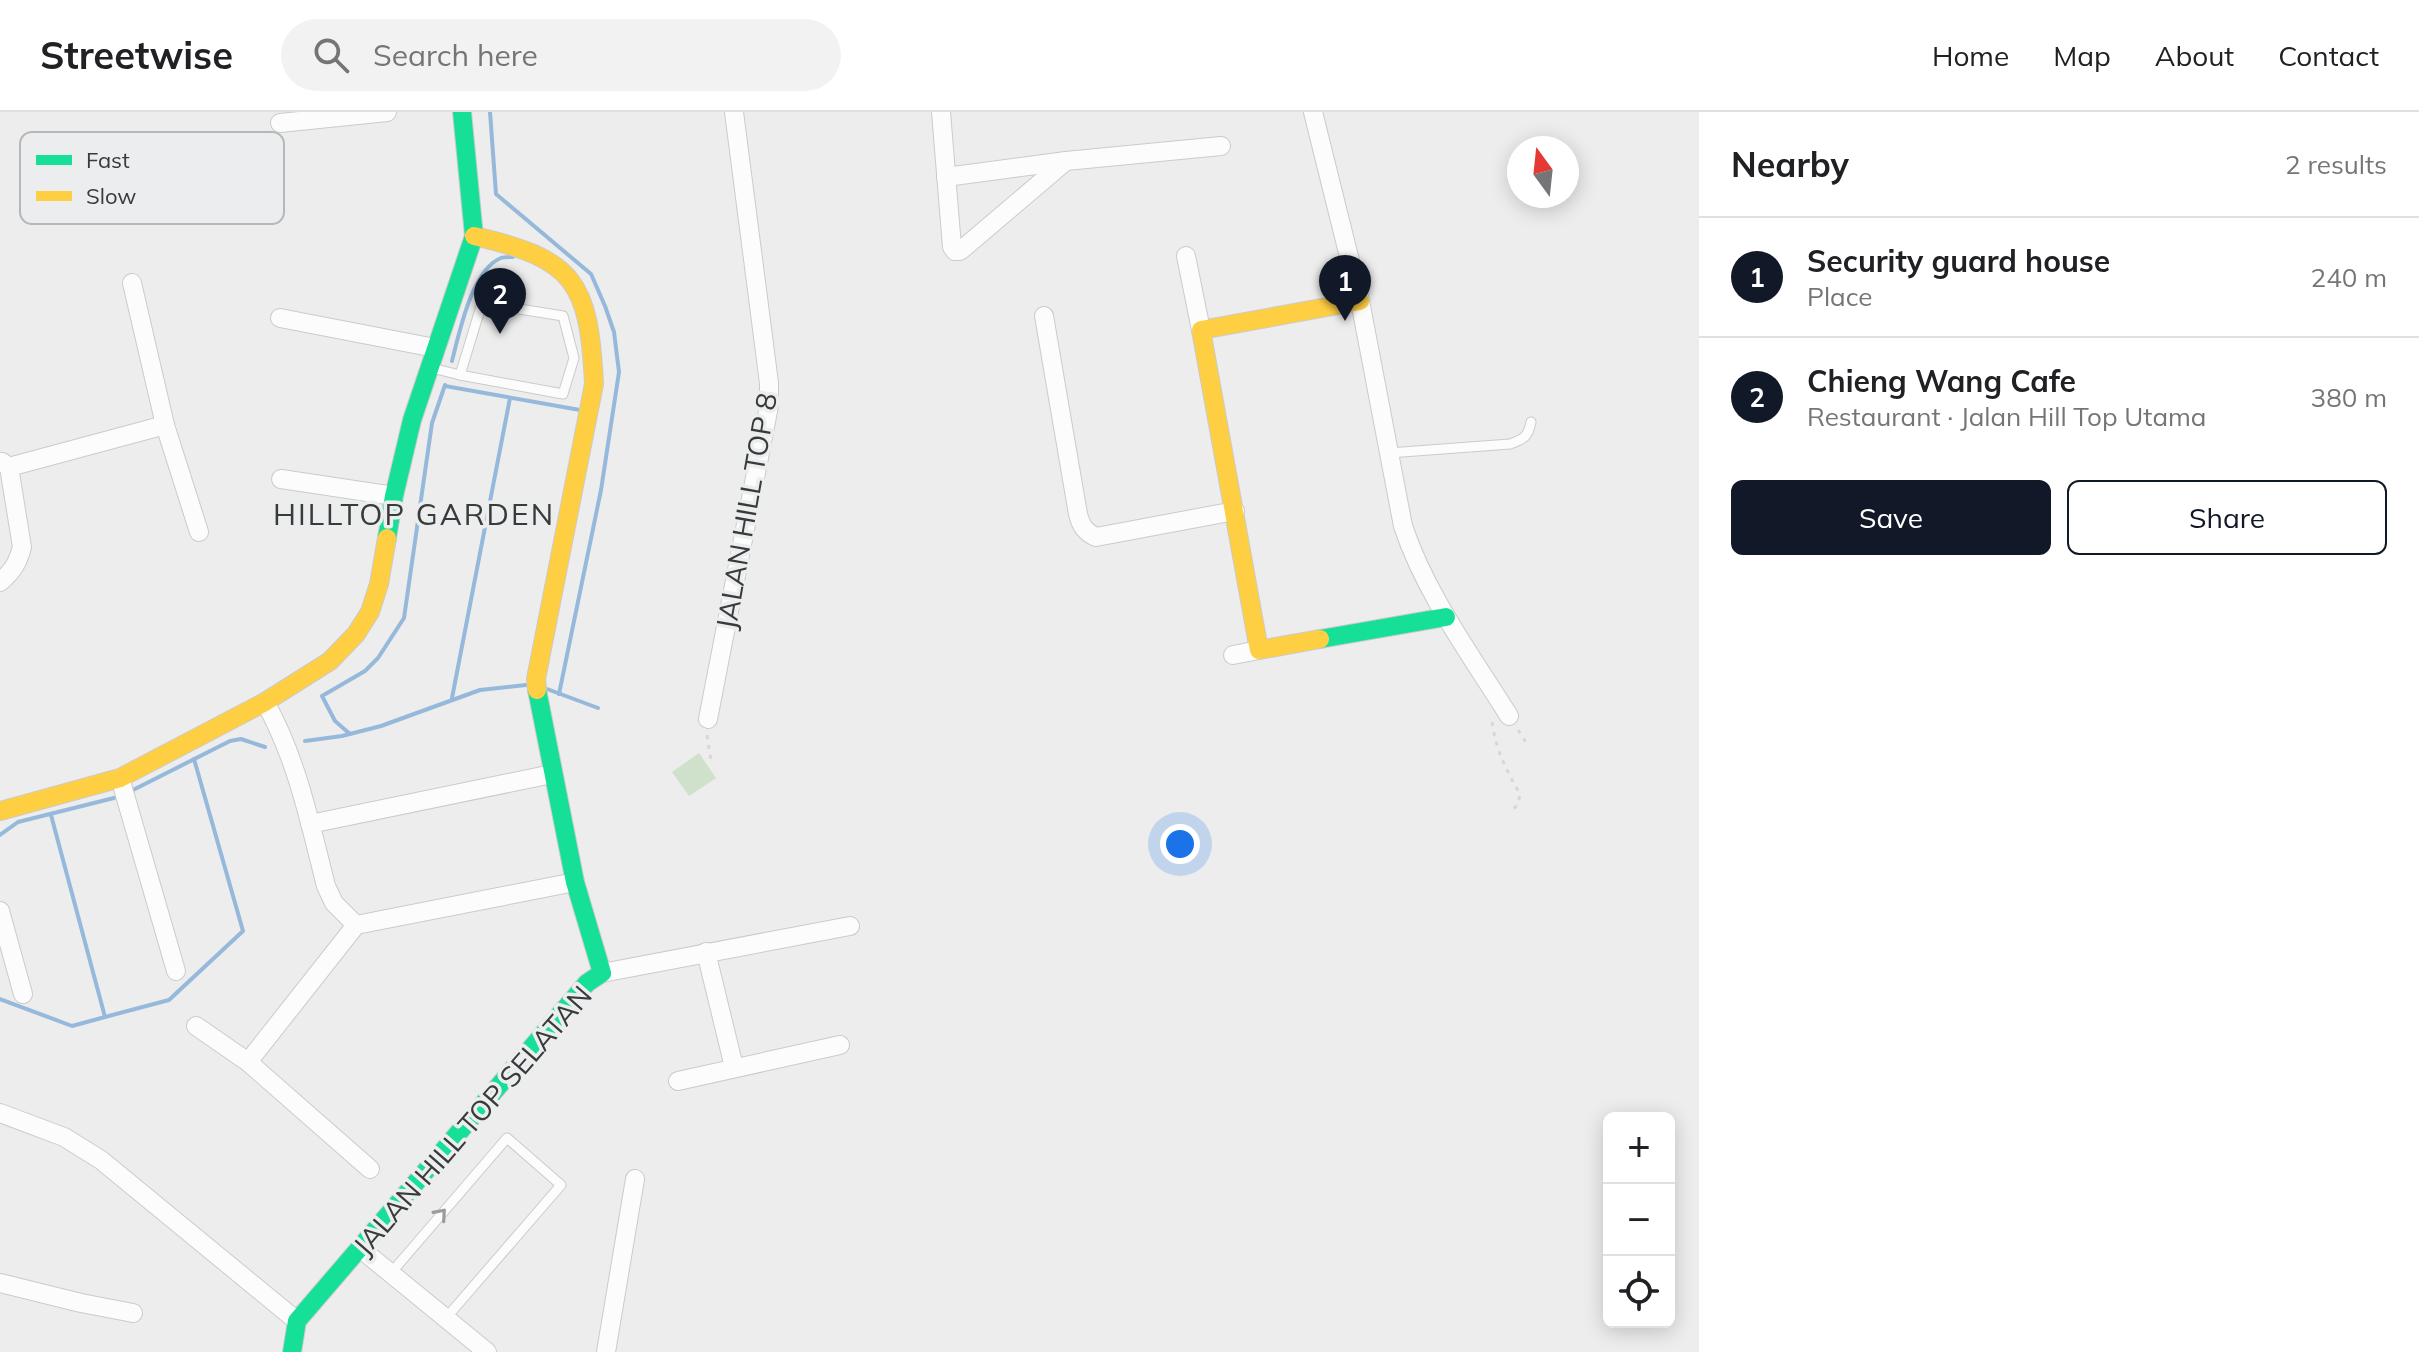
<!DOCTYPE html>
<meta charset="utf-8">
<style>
:root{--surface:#fff;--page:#f2f2f2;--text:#202124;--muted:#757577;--line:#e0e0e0;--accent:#111827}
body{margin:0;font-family:Mulish,sans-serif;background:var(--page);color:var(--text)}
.controls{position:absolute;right:24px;bottom:24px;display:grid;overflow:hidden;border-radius:12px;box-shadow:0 4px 20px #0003}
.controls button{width:72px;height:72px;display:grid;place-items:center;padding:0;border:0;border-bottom:2px solid var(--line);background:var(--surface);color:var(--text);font:40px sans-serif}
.compass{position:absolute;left:1507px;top:24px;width:72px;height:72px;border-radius:50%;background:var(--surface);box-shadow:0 4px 20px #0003;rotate:345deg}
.you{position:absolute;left:1180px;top:732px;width:28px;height:28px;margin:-20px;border:6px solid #fff;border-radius:50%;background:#1a73e8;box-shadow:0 0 0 12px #1a73e833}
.badge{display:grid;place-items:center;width:52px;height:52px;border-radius:50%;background:var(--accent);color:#fff;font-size:26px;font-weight:700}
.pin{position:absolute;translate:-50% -66px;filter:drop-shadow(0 2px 4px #0008)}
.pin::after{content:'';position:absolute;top:42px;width:28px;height:24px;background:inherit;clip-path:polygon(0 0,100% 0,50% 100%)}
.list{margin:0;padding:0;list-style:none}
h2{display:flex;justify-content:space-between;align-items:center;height:104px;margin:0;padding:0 32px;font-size:34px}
h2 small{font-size:26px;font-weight:400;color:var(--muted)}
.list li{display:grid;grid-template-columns:52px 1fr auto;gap:24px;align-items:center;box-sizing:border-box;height:120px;padding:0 32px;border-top:2px solid var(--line)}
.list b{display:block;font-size:30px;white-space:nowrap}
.list p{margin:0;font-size:26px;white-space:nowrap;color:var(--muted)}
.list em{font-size:26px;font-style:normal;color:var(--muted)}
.actions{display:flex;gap:16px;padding:24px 32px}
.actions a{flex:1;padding:18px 0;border:2px solid var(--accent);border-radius:12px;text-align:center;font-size:28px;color:var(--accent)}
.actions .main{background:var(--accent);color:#fff}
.icon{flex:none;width:44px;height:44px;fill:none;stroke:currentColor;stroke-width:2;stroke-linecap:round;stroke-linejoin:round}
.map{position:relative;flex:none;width:1699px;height:1240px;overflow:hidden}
header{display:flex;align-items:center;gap:48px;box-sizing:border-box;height:112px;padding:0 40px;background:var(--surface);border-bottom:2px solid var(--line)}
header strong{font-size:38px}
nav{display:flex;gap:44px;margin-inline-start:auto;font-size:28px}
.search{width:560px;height:72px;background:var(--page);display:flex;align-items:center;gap:20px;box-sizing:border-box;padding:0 28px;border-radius:44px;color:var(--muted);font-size:30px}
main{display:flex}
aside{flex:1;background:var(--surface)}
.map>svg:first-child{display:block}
</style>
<header>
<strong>Streetwise</strong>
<div class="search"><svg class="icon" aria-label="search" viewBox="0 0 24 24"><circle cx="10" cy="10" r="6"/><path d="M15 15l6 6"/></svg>Search here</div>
<nav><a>Home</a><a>Map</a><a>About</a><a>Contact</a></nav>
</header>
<main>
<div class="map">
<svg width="1699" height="1240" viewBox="0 0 1699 1240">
<rect width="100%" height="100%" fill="#ededed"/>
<polygon fill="#cfe1cb" points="699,641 716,666 689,684 672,660"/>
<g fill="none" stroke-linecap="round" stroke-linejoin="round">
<g stroke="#96b9db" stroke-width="4">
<polyline points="490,0 496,82 591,162 605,194 614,220 619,260 601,378 559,582"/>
<path d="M 452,249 C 459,222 472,157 501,146 C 503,145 511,145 513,145"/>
<polyline points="445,274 580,298"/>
<polyline points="547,577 598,596"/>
<polyline points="452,586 510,286"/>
<polyline points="350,622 335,609 322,584 365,559 378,546 404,506 432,311 445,273"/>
<polyline points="305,629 342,624 381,614 480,578 526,573"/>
<polyline points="133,678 230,629 241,627 265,635"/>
<polyline points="0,723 18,710 114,686"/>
<polyline points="0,887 72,914 105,905 51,703"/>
<polyline points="105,905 169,888 243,819 194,647"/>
</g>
<g stroke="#cacbcb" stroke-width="11">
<g id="lane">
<polygon points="482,191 563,204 574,246 563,282 460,263"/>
<polyline points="432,256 460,263"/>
<path d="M 1389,341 L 1510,332 C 1524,327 1528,325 1531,310"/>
<polyline points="391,1161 507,1026 561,1073 446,1206"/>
</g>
</g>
<g stroke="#cacbcb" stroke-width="20">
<g id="street">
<polyline points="941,0 952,135 955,139 960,139 1066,49 1221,34"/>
<path d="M 1313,0 L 1360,189 L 1403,414 C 1426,483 1471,543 1509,604"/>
<polyline points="280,11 387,0"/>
<polyline points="946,65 1066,49"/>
<polyline points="1186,144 1201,218"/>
<polyline points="132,171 165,313 199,420"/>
<path d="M 1044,204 L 1078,402 C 1081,414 1085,420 1096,425 L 1235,399"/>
<polyline points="280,206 435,236"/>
<polyline points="9,355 165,313"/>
<polyline points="281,367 394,384"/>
<path d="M 0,470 C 12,460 18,451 22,435 L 9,355 L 2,350"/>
<polyline points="1233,543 1259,538"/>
<polyline points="708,607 769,294 769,271 734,0"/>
<polyline points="120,666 176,859"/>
<polyline points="310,712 552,662"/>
<polyline points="0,799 23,882"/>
<polyline points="356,813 575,770"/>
<polyline points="706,840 734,955"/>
<polyline points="602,861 850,814"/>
<polyline points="196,914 248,950 370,1057"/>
<path d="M 248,950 L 356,813 L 334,791 L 326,774 C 310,711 297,647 265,590"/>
<polyline points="678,969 840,933"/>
<polyline points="0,1001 64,1025 101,1048 297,1209"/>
<polyline points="361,1137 487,1240"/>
<polyline points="0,1171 81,1191 133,1201"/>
<polyline points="606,1240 635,1067"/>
</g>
</g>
<g stroke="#cacbcb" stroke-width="20">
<g id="fast">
<polyline points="387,426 394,384 412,308 474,124 462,0"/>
<polyline points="1320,527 1446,505"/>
<polyline points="292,1240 297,1209 587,871 602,861 575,770 537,578"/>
</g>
</g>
<g stroke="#cacbcb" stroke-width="20">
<g id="slow">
<path d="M 474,124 C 575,147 589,170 594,272 L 536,567 L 537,578"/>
<polyline points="1320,527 1259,538 1201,218 1360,189"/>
<polyline points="0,699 120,666 265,590 330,549 356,522 370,500 379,472 387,426"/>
</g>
</g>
<g stroke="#d7d7d7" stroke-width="3" stroke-dasharray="4 6" stroke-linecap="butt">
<path d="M 1492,610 C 1496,638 1506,658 1520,682 L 1518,692 L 1510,701"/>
<polyline points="1518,618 1529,635"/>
<polyline points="707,623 711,649"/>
</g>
<use href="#lane" stroke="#fcfcfc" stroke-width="9"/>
<use href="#street" stroke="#fcfcfc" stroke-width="18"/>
<use href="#fast" stroke="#16e098" stroke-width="18"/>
<use href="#slow" stroke="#ffcf43" stroke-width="18"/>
</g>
<defs><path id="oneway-chevron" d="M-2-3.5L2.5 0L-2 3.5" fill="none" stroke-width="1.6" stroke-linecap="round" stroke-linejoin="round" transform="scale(2)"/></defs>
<use stroke="#9a9b9b" href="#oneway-chevron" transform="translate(441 1102) rotate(-49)"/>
<g text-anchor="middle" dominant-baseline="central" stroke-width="7" stroke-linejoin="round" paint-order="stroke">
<g font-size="28" fill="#393a3a" stroke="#ecedee">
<text transform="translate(746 399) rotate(-80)">JALAN HILL TOP 8</text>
<text transform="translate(472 1008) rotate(-49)">JALAN HILL TOP SELATAN</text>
</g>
<g font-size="30" letter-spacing="2" fill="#393a3a" stroke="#ecedee">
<text x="414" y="402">HILLTOP GARDEN</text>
</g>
</g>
<rect x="20" y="20" width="264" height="92" rx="12" fill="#ecedee" stroke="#b6b7b8" stroke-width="2"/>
<rect x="36" y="43" width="36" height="10" fill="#16e098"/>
<rect x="36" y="79" width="36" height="10" fill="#ffcf43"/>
<g font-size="22" fill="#393a3a">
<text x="86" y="56">Fast</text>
<text x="86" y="92">Slow</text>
</g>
</svg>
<div class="controls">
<button>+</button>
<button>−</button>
<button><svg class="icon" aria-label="locate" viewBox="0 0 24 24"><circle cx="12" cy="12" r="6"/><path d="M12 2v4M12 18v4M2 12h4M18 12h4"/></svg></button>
</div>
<svg class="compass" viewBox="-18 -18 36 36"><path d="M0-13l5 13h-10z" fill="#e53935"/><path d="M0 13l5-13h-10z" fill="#757577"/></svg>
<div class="you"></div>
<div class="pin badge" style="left:1345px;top:209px">1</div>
<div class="pin badge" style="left:500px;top:222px">2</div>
</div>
<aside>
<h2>Nearby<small>2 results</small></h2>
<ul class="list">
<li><span class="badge">1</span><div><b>Security guard house</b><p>Place</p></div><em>240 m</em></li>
<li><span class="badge">2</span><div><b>Chieng Wang Cafe</b><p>Restaurant · Jalan Hill Top Utama</p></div><em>380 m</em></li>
</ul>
<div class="actions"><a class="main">Save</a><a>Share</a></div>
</aside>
</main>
